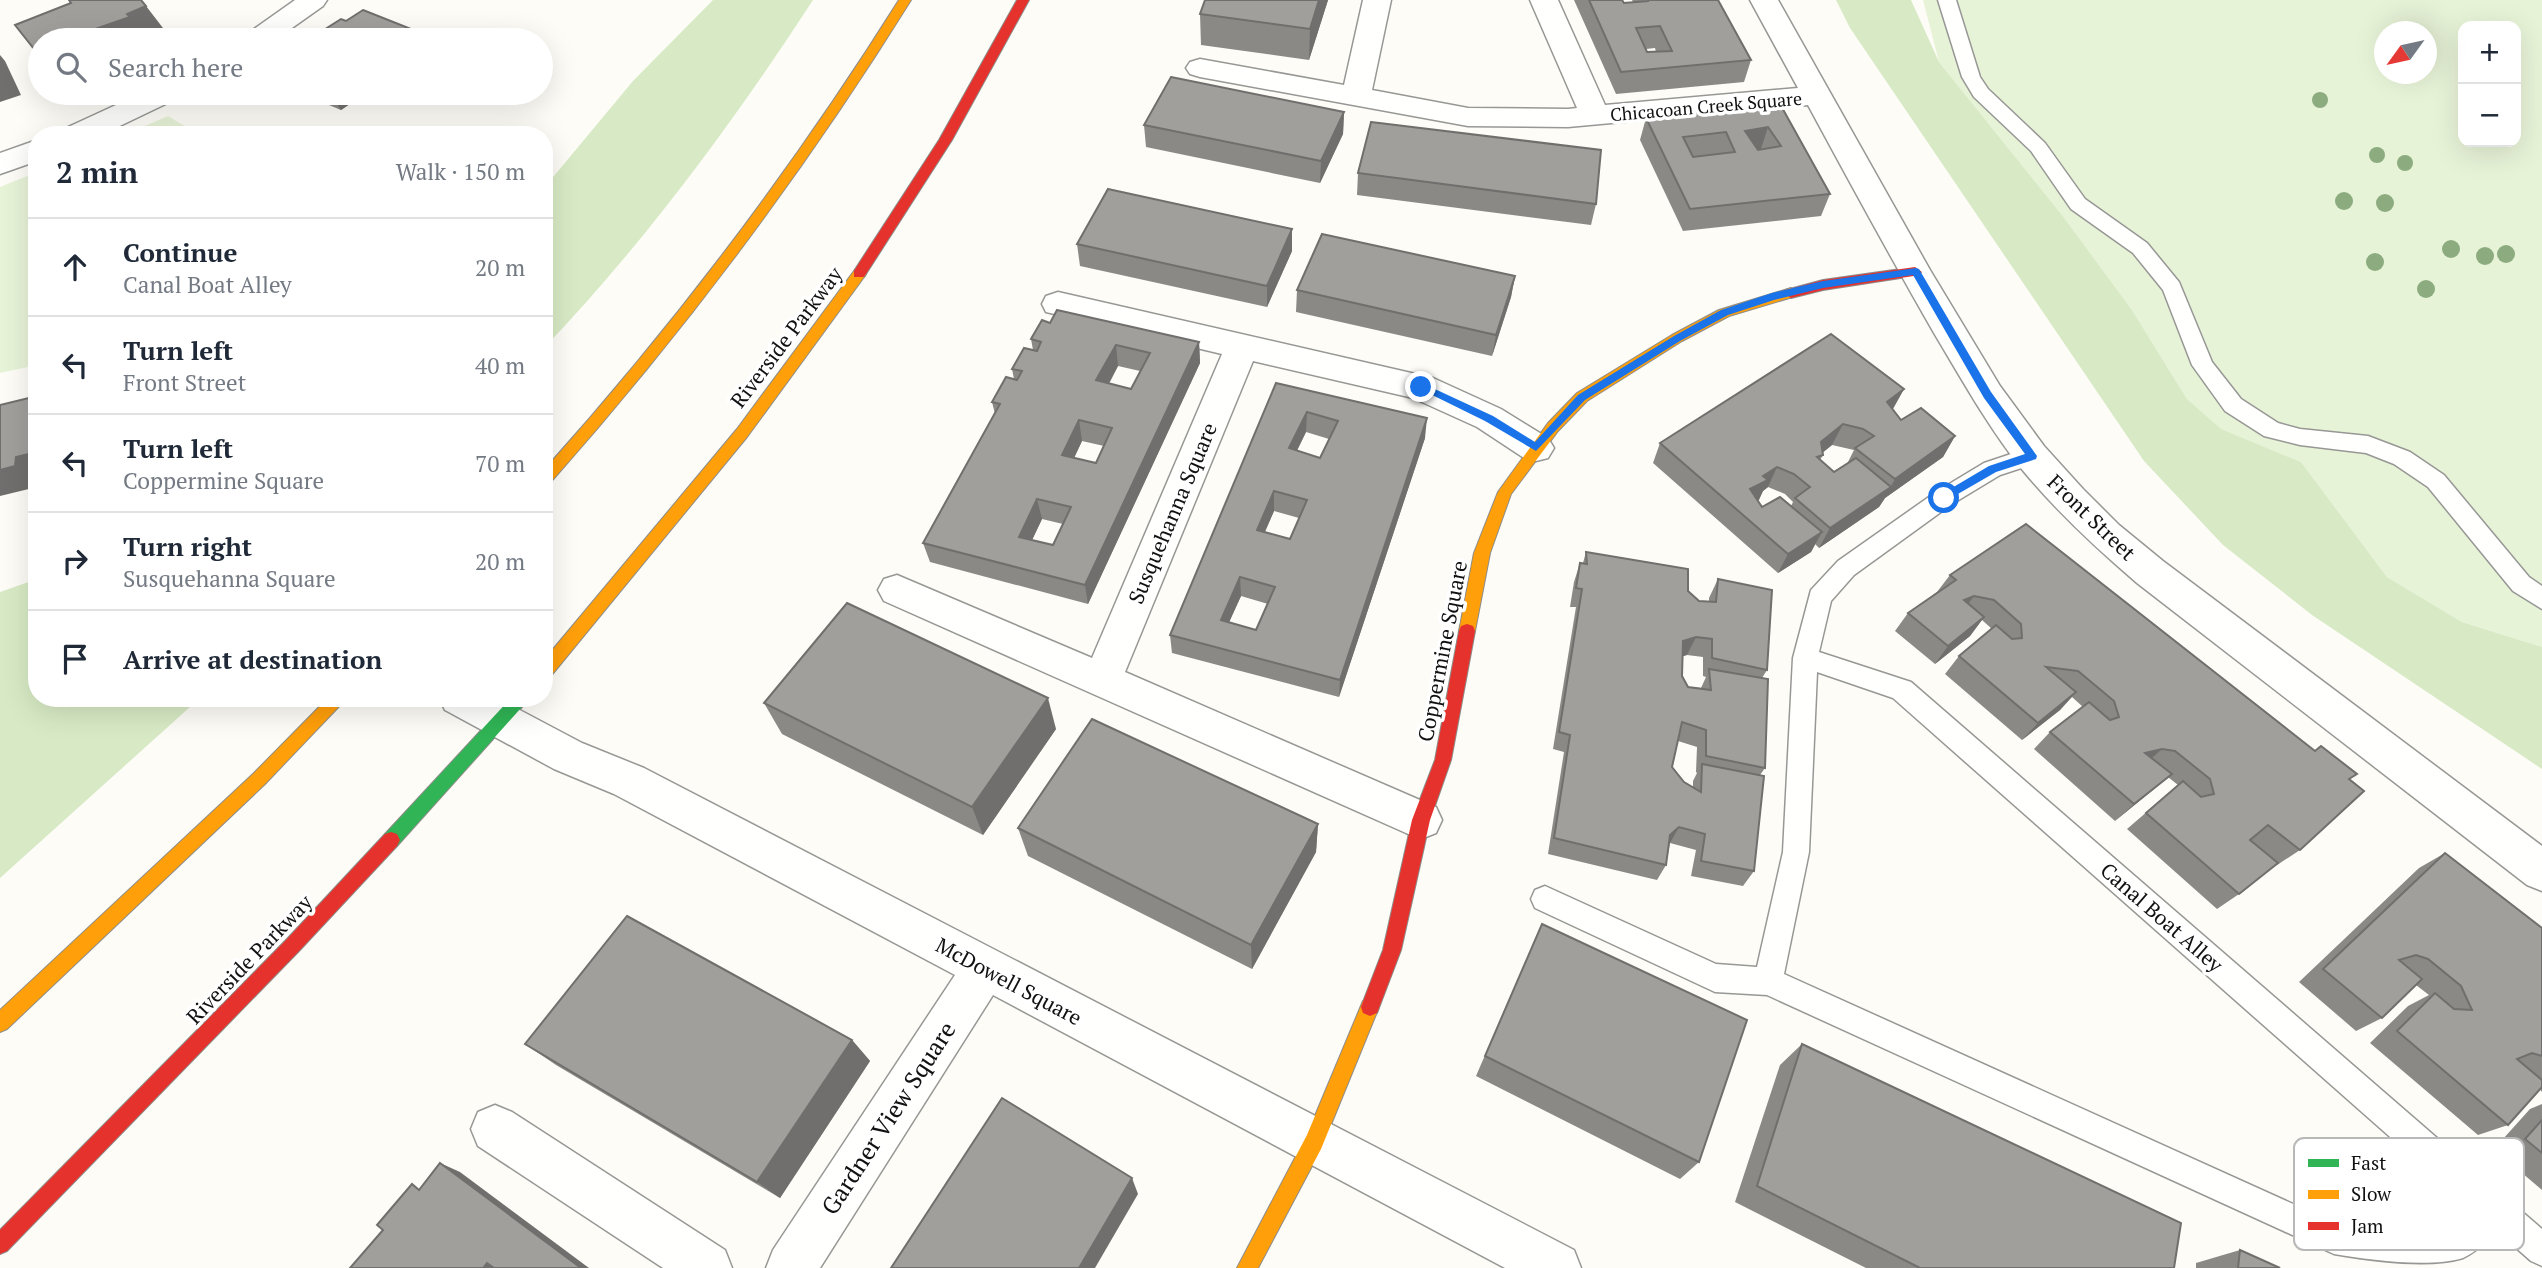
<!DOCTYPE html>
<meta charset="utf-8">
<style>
:root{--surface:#fff;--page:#f2f2f3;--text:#1f2937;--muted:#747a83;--line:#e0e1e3}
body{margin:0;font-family:"PT Serif",serif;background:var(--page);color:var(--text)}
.controls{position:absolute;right:21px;top:21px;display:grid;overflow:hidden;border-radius:14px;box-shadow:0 7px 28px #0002}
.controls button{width:63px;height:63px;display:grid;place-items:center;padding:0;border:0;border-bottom:2px solid var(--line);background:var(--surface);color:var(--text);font:35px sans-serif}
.compass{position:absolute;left:2374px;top:21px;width:63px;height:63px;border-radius:50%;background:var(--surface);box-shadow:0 7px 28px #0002;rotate:237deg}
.stop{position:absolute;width:21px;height:21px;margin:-16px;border:5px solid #1a73e8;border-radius:50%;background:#fff}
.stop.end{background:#1a73e8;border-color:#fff;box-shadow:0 2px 7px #0008}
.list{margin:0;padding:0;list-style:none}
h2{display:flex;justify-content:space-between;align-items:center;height:91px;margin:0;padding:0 28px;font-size:30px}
h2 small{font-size:23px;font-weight:400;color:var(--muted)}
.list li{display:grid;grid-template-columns:46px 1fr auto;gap:21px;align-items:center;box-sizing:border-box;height:98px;padding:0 28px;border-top:2px solid var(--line)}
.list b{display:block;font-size:26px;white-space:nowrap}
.list p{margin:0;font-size:23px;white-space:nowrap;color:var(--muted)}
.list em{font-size:23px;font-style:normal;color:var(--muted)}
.icon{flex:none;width:38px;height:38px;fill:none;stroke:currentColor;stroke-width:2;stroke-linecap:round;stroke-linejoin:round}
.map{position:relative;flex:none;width:2542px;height:1268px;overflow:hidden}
.search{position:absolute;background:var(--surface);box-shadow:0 7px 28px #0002;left:28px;top:28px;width:525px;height:77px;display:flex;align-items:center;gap:18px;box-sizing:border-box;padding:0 24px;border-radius:38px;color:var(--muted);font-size:26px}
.panel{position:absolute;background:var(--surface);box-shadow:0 7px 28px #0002;left:28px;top:126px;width:525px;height:581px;border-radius:28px}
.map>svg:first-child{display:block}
</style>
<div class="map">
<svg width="2542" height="1268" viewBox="0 0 2542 1268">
<rect width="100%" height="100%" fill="#fdfcf7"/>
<g fill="#e7f3d7" fill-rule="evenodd">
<path d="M 1923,0 L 2542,0 L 2542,647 L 2462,622 L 2387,577 L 2301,462 L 2220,429 L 2187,399 L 2132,310 L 2062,215 L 1939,62 ZM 2463,26 L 2516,26 L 2516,142 L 2463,142 ZM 2384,32 L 2426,32 L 2426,74 L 2384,74 Z"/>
<polygon points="168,116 199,135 124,135"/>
<polygon points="37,172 37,365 0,373 0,187"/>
</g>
<g fill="#d8eac5">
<path d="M 713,0 L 813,0 C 733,123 645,242 544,348 L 544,188 L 633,81 Z"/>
<polygon points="1836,0 1911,0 1939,62 2062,215 2132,310 2187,399 2221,429 2301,462 2387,577 2462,622 2542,647 2542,769 2312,615 2223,545 2144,461 1850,28"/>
<polygon points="37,579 37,698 200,698 0,878 0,592"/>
</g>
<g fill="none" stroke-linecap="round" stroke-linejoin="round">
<g stroke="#979795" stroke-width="3">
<g id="lane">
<polygon points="1938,0 1956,0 1980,77 1988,89 2045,143 2085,199 2147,243 2179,282 2212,362 2241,399 2278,423 2300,429 2368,436 2410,452 2444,475 2529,577 2542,586 2542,609 2513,591 2428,487 2394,464 2366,453 2300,445 2264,436 2225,411 2192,365 2163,290 2133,253 2071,209 2031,151 1974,97 1962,77"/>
<path d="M 2032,447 L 2040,450 L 2043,456 L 2040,462 L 2000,475 L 1952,504 L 1854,575 L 1831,601 L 1819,652 L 1911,682 L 2542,1229 L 2542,1266 L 2531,1261 L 2498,1232 C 2487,1241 2476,1252 2463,1258 C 2430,1268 2369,1260 2334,1254 L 1767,995 L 1715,992 L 1535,908 L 1531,899 L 1535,890 L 1545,886 L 1716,964 L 1757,967 L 1783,852 L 1793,658 L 1811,590 L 1838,561 L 1936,492 L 1984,463 ZM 1817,672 L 1893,698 L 2475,1212 L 2449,1231 L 2403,1234 L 2335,1223 L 1784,974 L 1809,852 Z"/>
</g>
</g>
<g stroke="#979795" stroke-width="3">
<g id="street">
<polygon points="295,0 327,0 323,6 275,40 243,40 247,34"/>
<path d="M 1363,0 L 1391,0 L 1372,90 L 1468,108 L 1568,109 L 1577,108 L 1530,0 L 1558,0 L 1605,105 L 1798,88 L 1750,0 L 1778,0 L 1930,270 L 2000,386 L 2044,446 L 2083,489 L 2119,525 L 2163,561 L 2542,846 L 2542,891 L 2527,885 L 2137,583 C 2095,547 2055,510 2020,467 C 1987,425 1961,378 1934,333 C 1891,258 1849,181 1808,105 L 1568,127 L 1468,126 L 1200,77 L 1190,74 L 1186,68 L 1190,62 L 1200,59 L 1344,85 Z"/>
<polygon points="142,93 180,93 176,99 101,135 61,135 66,128"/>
<polygon points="37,140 37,161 0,174 0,153"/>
<polygon points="1058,292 1433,378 1501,409 1548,438 1554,448 1548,458 1536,461 1524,458 1477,427 1413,398 1253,361 1125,672 1436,807 1442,820 1436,833 1421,839 1406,833 884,601 878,590 884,579 897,575 1092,658 1222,354 1046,312 1042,304 1046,296"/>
<polygon points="439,698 497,698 582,743 644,768 1574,1250 1581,1268 1505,1268 993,995 820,1268 766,1268 773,1250 955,975 614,794 554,769 445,710"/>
<polygon points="495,1105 512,1112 725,1250 732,1268 663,1268 478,1146 471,1129 478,1112"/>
</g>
</g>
<g stroke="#8e8d8b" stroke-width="2">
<polygon id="fast" points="511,698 530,698 397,846 391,848 385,846 382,840 385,834"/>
</g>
<g stroke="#8e8d8b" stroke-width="2">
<g id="slow">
<path d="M 899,0 L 911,0 C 804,172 684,332 549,484 L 544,486 L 544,470 C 676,323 794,167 899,0 Z"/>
<polygon points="859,269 866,274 864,277 747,437 550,677 544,679 544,660 737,429 854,271"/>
<polygon points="1791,288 1798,293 1796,296 1729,316 1682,341 1587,401 1558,431 1511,494 1490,553 1475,631 1473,636 1461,636 1459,631 1474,553 1498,492 1548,423 1577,393 1672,335 1719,310"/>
<polygon points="328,698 347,698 265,784 7,1029 0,1032 0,1010 253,774"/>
<polygon points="1370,998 1377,1001 1379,1007 1321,1149 1258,1268 1237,1268 1307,1135 1363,1001"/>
</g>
</g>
<g stroke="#8e8d8b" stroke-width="2">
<g id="jam">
<polygon points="1017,0 1029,0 952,140 864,277 854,277 854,271 939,140"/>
<polygon points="1915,267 1922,272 1920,275 1823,290 1791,298 1784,293 1786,290 1823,280"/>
<polygon points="1467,624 1473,626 1475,631 1451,760 1430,820 1401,950 1377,1013 1370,1016 1363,1013 1361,1007 1383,950 1412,820 1435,760 1459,631 1461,626"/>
<polygon points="391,832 397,834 400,840 397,846 299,951 7,1251 0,1254 0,1230 287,939 385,834"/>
</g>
</g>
<use href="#lane" fill="#fffffe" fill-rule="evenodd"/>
<use href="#street" fill="#fffffe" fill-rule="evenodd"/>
<use href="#fast" fill="#30b455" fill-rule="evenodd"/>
<use href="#slow" fill="#ff9f0a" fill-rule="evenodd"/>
<use href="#jam" fill="#e5322d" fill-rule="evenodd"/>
</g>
<g fill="#8cac80">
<circle cx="2320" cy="100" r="8"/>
<circle cx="2377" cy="155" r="8"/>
<circle cx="2405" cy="163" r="8"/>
<circle cx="2344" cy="201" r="9"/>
<circle cx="2385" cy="203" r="9"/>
<circle cx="2451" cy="249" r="9"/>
<circle cx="2506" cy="254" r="9"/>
<circle cx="2485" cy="256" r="9"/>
<circle cx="2375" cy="262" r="9"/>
<circle cx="2426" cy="289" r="9"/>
</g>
<g fill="#8a8986" fill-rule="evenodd">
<polygon points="1205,0 1328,0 1309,60 1201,45 1200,14"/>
<path d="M 1574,0 L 1622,0 L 1624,3 L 1633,2 L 1632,0 L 1718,0 L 1751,60 L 1744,82 L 1616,94 ZM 1655,48 L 1656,52 L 1647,52 L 1646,49 Z"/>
<polygon points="300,93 366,93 341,110"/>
<polygon points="1780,104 1830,194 1821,216 1683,231 1640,140 1646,118"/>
<polygon points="1344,112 1343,134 1320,183 1146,147 1144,125"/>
<polygon points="1358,173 1596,204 1591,225 1357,195"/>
<polygon points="1292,229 1292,251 1267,307 1080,266 1077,244"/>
<polygon points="1515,276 1511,297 1492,356 1296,312 1297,290"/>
<path d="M 1050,323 L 1199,342 L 1200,363 L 1088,604 L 930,562 L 923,543 L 995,414 L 992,402 L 1014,379 L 1012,369 L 1033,350 L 1031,339 ZM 1118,366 L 1140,371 L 1131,389 L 1109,384 ZM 1082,441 L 1104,446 L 1096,463 L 1074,458 ZM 1042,519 L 1063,524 L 1053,545 L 1032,540 Z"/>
<path d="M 1276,383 L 1425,438 L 1339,697 L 1172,653 L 1170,635 ZM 1306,432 L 1329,439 L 1320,458 L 1297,451 ZM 1274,511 L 1299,518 L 1290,539 L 1265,532 ZM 1241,596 L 1268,604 L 1256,630 L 1229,622 Z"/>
<path d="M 1904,389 L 1893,409 L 1901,420 L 1955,436 L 1943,457 L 1885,498 L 1879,507 L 1819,548 L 1815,544 L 1811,552 L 1778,573 L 1653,463 L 1660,443 ZM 1832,445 L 1854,450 L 1847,464 L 1834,472 L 1820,460 L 1823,455 L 1822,453 ZM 1768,487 L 1785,494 L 1793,502 L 1791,506 L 1762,507 L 1758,500 L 1763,491 Z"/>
<path d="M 1586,552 L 1688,591 L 1699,601 L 1709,602 L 1709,598 L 1718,579 L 1767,670 L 1762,678 L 1765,768 L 1760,775 L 1754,871 L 1743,886 L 1691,876 L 1696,850 L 1670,843 L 1666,865 L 1657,880 L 1548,854 L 1564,752 L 1553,749 L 1576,607 L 1570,607 L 1574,582 L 1580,563 L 1583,563 ZM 1687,655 L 1703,657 L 1703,676 L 1706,677 L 1701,688 L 1688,687 L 1682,676 L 1682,656 ZM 1678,741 L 1697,747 L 1696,772 L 1697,773 L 1693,781 L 1693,787 L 1684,782 L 1672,767 Z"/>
<polygon points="1950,575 2349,779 2300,850 2277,865 2276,864 2239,894 2217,909 2127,829 2178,785 2168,777 2115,821 2034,749 2050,732 2083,707 2072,697 2060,710 2022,740 1945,674 1959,656 1992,629 1982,620 1970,636 1935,664 1895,631 1908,613 1937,592"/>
<polygon points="764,703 1056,729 983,835 782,734"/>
<polygon points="1318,824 1316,852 1252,969 1028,856 1018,828"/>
<polygon points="2445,853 2542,928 2542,1092 2540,1089 2508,1125 2478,1135 2370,1043 2408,1006 2429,995 2416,985 2382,1018 2356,1031 2299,982 2419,868"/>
<polygon points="1542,924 1699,1162 1680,1179 1476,1076"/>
<polygon points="852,1040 870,1061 780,1198 556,1065 525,1044"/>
<polygon points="1802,1044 2174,1268 1866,1268 1735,1202 1780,1065"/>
<polygon points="2542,1104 2542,1190 2494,1149 2530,1109"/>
<polygon points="2240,1250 2280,1268 2196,1268 2196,1263"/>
</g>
<g fill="#716f6d">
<polygon points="1319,0 1328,0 1309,60 1310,29"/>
<polygon points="146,6 163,28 144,36 146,39 142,40 78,40 75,36"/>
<polygon points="411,29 417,40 395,40"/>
<polygon points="0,55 5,61 21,95 0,102"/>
<polygon points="329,93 366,93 341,110"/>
<polygon points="1344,112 1343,134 1320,183 1321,161"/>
<polygon points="1768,127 1761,149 1738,153 1745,131"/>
<polygon points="1292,229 1292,251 1267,307 1267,286"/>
<polygon points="1515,276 1511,297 1492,356 1496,335"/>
<polygon points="1199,342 1200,363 1088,604 1085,585"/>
<polygon points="1116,345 1118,366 1099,401 1096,380"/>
<polygon points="1904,389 1892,410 1887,402"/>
<polygon points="1307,412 1306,432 1288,468 1289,448"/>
<polygon points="1427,418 1425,438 1339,697 1340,680"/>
<polygon points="1079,420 1082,441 1066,475 1062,455"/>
<polygon points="1843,424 1832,445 1811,462 1821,442"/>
<polygon points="1955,436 1943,457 1885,498 1879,507 1819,548 1830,528 1890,488 1895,479"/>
<polygon points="37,452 37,487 0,496 0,470 16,457"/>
<polygon points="1777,467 1768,487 1763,491 1759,500 1741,509 1750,489 1763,476"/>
<polygon points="1274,491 1274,511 1257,549 1257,530"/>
<polygon points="1037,499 1042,519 1024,557 1019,537"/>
<polygon points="1822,532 1811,552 1778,573 1788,554"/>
<polygon points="1240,577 1241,596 1222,638 1221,620"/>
<polygon points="1974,596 1960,615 1964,600"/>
<polygon points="1984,617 1970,636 1935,664 1948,646"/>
<polygon points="1696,637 1687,655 1674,659 1683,641"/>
<polygon points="2076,692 2060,710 2022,740 2038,723"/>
<polygon points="1048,698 1056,729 983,835 972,807"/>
<polygon points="2162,749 2143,766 2145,753"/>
<polygon points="2172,774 2153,790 2115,821 2134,804"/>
<polygon points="1318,824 1316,852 1252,969 1251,945"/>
<polygon points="1679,827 1670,843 1661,851 1670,835"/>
<polygon points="852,1040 870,1061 780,1198 757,1182"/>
<polygon points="440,1163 460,1172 589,1268 581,1268"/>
<polygon points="1132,1178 1138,1194 1095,1268 1079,1268"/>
<polygon points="487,1263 502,1268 483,1268"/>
</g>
<g fill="#a19f9c" stroke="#716f6d" stroke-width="2" fill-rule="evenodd">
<polygon points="69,0 141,0 146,6 127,14 130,17 75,36 78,40 64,40 63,39 59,40 40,40 40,53 38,54 15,25 71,3"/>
<polygon points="1205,0 1319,0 1310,29 1200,14"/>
<path d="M 1589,0 L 1622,0 L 1624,3 L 1648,1 L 1648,0 L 1718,0 L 1751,60 L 1621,72 ZM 1660,26 L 1672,51 L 1647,52 L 1636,28 Z"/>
<polygon points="363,10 411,29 396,40 308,40 341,19 346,21"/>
<polygon points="1171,77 1344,112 1321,161 1144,125"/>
<path d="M 1780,104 L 1830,194 L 1690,209 L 1646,118 ZM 1768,127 L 1781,146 L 1758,150 L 1745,131 ZM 1726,132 L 1735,152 L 1693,157 L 1683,137 Z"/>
<polygon points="1371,122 1601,150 1596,204 1358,173"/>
<polygon points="1108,189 1292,229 1267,286 1077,244"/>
<polygon points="1322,234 1515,276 1496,335 1297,290"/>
<path d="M 1057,310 L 1199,342 L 1085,585 L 923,543 L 1000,404 L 992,402 L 1006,377 L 1017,380 L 1022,371 L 1012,369 L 1024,348 L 1037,351 L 1041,342 L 1031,339 L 1042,320 L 1050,323 ZM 1116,345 L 1150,353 L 1131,389 L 1096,380 ZM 1079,420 L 1112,428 L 1096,463 L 1062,455 ZM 1037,499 L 1071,507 L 1053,545 L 1019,537 Z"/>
<polygon points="1831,334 1904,389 1887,402 1901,420 1921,408 1955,436 1895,479 1855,448 1874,436 1863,429 1843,424 1821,442 1823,455 1817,457 1834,472 1856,458 1891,487 1830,528 1795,498 1810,487 1794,474 1777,467 1763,476 1768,480 1750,489 1762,507 1780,497 1822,532 1788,554 1660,443"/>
<path d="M 1276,383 L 1427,418 L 1340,680 L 1170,635 ZM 1307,412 L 1338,421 L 1320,458 L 1289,448 ZM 1274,491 L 1307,500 L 1290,539 L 1257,530 ZM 1240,577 L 1275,587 L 1256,630 L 1221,620 Z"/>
<polygon points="37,396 37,452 16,457 15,466 0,470 0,405"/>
<polygon points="2026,524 2315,751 2321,746 2357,774 2349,779 2364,791 2300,850 2268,825 2250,840 2278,863 2239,894 2146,813 2183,781 2201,797 2214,794 2210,779 2175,751 2162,749 2145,753 2172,774 2134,804 2050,732 2089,702 2110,720 2119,717 2114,701 2078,671 2046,667 2076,692 2038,723 1959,656 1996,625 2012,639 2022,638 2021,624 1994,600 1974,596 1964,600 1984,617 1948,646 1908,613 1956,580 1950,575"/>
<polygon points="1586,552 1688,569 1688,591 1699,601 1716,602 1718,579 1772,590 1767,670 1712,658 1712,639 1696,637 1683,641 1682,676 1688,687 1711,690 1709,669 1768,679 1765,768 1706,756 1706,730 1682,722 1672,767 1684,782 1701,792 1702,764 1764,776 1754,871 1701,861 1705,834 1679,827 1670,835 1666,865 1554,838 1570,735 1559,732 1582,589 1576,588 1580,563 1587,564"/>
<polygon points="847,603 1048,698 972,807 764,703"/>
<polygon points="1092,719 1318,824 1251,945 1018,828"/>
<polygon points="2445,853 2542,928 2542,1056 2532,1053 2517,1059 2542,1080 2542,1087 2508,1125 2397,1031 2435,993 2454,1009 2472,1010 2461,986 2428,959 2416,955 2399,960 2422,979 2382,1018 2323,969"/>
<polygon points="627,916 852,1040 757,1182 525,1044"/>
<polygon points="1542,924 1747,1020 1699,1162 1485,1056"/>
<polygon points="1802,1044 2181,1223 2174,1268 1920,1268 1757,1186"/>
<polygon points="1002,1098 1132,1178 1079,1268 891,1268"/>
<polygon points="2542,1120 2542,1153 2525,1139"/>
<polygon points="440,1163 581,1268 494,1268 487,1263 483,1268 350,1268 383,1230 377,1225 412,1184 419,1190"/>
<polygon points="2240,1250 2280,1268 2238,1268"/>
</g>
<polygon fill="#1a73e8" points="1916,268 1919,269 1991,392 2037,456 2036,459 1996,472 1944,502 1940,501 1940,495 1989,466 2025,454 1984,398 1913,275 1823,288 1774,300 1728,315 1680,341 1585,400 1536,451 1485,421 1416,387 1424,384 1493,416 1535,442 1578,395 1674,336 1721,310 1772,293 1823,281"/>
<g text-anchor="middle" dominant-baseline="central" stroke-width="7" stroke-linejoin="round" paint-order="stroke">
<g font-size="18" fill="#111" stroke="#fff">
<text transform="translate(1706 106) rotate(-5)">Chicacoan Creek Square</text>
</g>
<g font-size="21" fill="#111" stroke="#fff">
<text transform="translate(786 337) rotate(-53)">Riverside Parkway</text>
<text transform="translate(1172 513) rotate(-67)">Susquehanna Square</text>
<text transform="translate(2092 517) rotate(44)">Front Street</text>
<text transform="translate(1442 651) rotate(-79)">Coppermine Square</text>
<text transform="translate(2162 917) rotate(41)">Canal Boat Alley</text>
<text transform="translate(249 959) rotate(-46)">Riverside Parkway</text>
<text transform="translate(1009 981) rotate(28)">McDowell Square</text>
</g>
<g font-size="24" fill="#111" stroke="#fff">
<text transform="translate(888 1118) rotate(-57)">Gardner View Square</text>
</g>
</g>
<rect x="2294" y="1138" width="230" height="112" rx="10" fill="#fff" stroke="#b8b8b8" stroke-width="2"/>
<rect x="2308" y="1159" width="31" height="8" fill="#30b455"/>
<rect x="2308" y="1190" width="31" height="9" fill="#ff9f0a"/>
<rect x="2308" y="1222" width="31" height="8" fill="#e5322d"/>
<g font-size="19" fill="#111">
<text x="2351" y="1170">Fast</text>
<text x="2351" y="1201">Slow</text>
<text x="2351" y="1233">Jam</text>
</g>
</svg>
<div class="controls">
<button>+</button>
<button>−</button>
</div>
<svg class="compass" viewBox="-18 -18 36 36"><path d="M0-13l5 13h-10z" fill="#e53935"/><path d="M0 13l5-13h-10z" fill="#747a83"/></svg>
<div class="stop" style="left:1944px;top:498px"></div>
<div class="stop end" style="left:1421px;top:387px"></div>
<div class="search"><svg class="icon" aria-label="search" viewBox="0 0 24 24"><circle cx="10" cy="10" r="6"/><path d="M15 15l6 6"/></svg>Search here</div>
<section class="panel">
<h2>2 min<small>Walk · 150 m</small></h2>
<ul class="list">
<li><svg class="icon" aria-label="ahead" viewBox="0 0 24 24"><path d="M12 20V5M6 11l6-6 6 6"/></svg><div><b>Continue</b><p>Canal Boat Alley</p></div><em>20 m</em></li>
<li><svg class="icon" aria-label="left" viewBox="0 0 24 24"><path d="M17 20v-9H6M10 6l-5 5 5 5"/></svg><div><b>Turn left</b><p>Front Street</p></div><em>40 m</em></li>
<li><svg class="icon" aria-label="left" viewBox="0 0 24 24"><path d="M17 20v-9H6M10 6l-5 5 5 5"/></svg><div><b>Turn left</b><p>Coppermine Square</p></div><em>70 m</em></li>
<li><svg class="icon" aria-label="right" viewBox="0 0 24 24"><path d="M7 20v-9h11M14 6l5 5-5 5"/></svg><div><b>Turn right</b><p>Susquehanna Square</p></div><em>20 m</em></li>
<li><svg class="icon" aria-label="arrive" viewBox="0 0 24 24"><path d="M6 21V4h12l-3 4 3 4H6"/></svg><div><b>Arrive at destination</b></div></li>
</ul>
</section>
</div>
